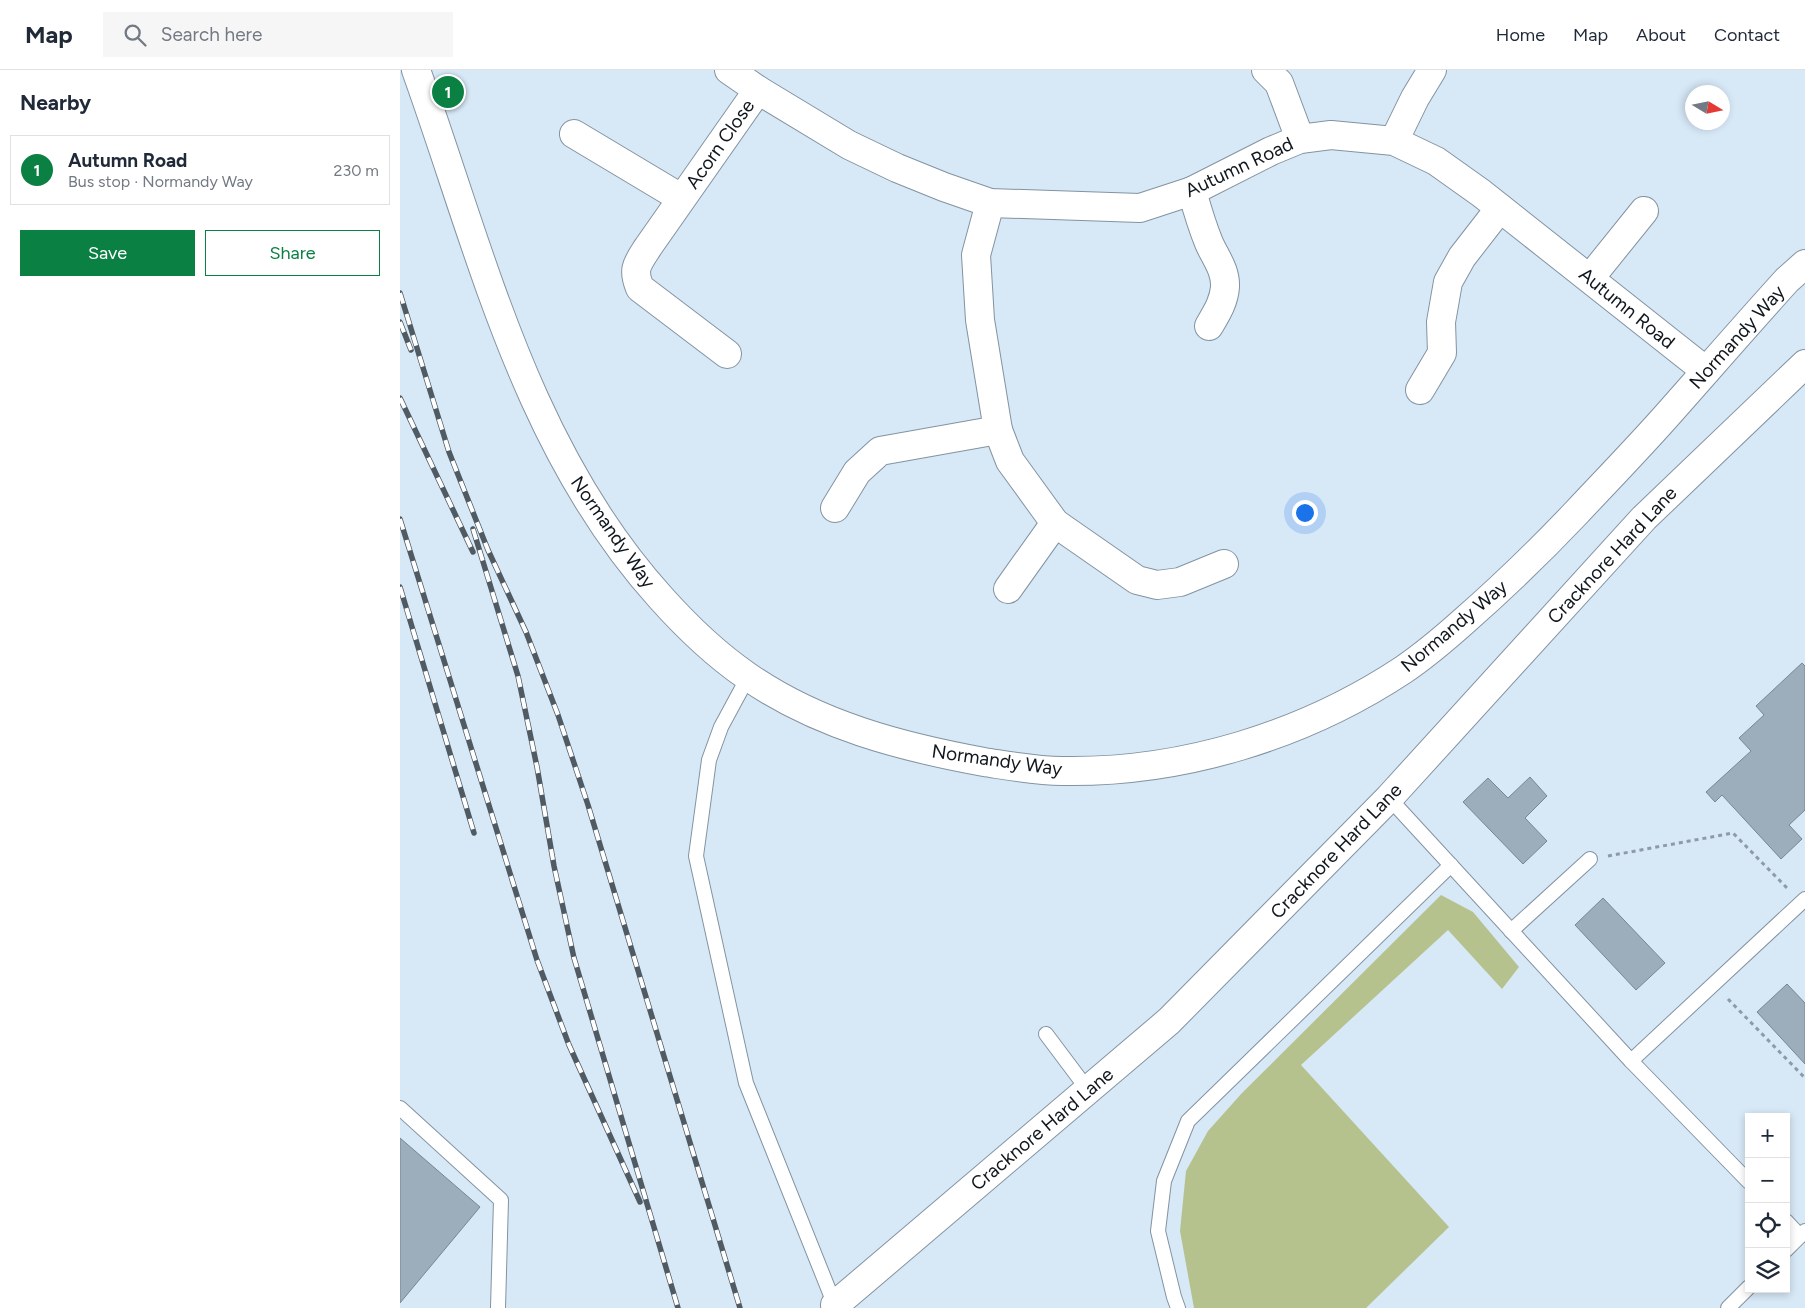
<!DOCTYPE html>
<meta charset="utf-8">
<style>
:root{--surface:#fff;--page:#f6f6f7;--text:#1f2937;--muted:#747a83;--line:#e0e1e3;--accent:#0b8043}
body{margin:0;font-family:Figtree,sans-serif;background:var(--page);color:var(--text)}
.controls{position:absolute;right:15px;bottom:15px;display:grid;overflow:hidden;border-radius:0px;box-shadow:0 2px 8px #0003}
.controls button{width:45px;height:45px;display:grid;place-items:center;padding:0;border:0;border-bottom:1px solid var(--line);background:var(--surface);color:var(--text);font:25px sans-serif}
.compass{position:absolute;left:1285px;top:15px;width:45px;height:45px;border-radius:50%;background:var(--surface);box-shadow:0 2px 8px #0003;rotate:100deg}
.you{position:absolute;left:904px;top:442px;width:18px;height:18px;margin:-12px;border:4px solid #fff;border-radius:50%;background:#1a73e8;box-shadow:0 0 0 8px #1a73e833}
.badge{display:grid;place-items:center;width:32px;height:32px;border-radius:50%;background:var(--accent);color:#fff;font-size:16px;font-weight:700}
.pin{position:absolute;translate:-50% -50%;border:2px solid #fff;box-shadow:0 1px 5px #0006}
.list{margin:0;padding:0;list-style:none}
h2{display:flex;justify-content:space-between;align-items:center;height:65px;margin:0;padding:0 20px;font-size:21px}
h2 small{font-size:16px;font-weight:400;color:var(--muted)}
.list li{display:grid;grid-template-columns:32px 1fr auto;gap:15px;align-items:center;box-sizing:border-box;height:70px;margin:0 10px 10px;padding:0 10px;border:1px solid var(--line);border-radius:0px}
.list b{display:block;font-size:19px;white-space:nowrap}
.list p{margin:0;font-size:16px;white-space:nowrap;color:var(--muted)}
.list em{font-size:16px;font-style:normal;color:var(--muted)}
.actions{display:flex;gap:10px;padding:15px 20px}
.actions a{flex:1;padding:11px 0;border:1px solid var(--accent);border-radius:0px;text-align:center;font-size:18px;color:var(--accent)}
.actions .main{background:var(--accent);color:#fff}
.icon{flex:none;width:28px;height:28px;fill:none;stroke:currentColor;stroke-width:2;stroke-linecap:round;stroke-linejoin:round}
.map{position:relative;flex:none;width:1405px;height:1238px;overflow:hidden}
header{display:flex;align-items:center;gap:30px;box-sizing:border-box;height:70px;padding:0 25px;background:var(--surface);border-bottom:1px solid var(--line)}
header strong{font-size:24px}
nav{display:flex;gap:28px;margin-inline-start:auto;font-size:18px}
.search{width:350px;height:45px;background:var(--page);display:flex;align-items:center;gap:12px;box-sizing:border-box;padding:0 18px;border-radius:0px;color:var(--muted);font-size:19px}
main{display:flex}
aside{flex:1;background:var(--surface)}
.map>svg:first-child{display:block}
</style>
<header>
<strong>Map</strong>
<div class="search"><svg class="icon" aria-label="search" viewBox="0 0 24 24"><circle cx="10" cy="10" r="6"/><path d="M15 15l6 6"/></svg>Search here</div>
<nav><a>Home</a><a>Map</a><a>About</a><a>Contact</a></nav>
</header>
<main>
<aside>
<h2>Nearby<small></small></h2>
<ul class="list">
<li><span class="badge">1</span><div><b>Autumn Road</b><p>Bus stop · Normandy Way</p></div><em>230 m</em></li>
</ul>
<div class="actions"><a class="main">Save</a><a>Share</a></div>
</aside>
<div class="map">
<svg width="1405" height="1238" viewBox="0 0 1405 1238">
<rect width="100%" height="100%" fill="#d7e8f7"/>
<polygon fill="#b5c28d" points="1041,825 1073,842 1119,897 1102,919 1048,860 901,995 1049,1157 966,1238 794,1238 780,1161 786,1101 808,1061 842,1023"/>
<g fill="#9cadbb" stroke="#768694">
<polygon points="1402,593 1405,596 1405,740 1389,755 1402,769 1381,789 1322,725 1315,732 1306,722 1351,681 1339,668 1364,645 1356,636"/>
<polygon points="1130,707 1147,726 1125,748 1147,771 1123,794 1063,732 1088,708 1108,728"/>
<polygon points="1203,828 1265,893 1236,920 1175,855"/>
<polygon points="1387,914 1405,933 1405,994 1357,942"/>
<polygon points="0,1068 80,1137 0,1233"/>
</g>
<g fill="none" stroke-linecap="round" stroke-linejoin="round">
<g stroke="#8393a1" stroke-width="16">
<g id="service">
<polyline points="348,607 321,657 309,690 296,786 346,1013 436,1238"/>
<polyline points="989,728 1231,991 1405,829"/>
<polyline points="1111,861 1190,789"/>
<polyline points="646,964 688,1020"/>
<polyline points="1231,991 1349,1112"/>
<polyline points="0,1038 101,1130 98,1238"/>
<polyline points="1386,1151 1400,1166"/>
<polyline points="1386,1180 1405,1161"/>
<polyline points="778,1238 774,1227 758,1161 764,1111 788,1051 1051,795"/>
<polyline points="1328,1238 1349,1217"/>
</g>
</g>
<g stroke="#8393a1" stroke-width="30">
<g id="minor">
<polyline points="329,0 358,20 449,75 497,98 544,117 590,133 740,138 792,121 871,81 900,69 931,65 994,71 1036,91 1081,123 1306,301"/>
<polyline points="866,0 879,13 900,69"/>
<polyline points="174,64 281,128"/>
<polyline points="994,71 1015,28 1032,0"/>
<path d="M 792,121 C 797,139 802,156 809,173 C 815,187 826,200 825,217 C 824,232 816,244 809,256"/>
<polyline points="590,133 576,185 580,250 598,360 610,391 655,453 737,510 757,515 780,512 824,494"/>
<polyline points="1190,208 1244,141"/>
<path d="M 327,284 L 240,218 C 232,199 237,194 248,177 L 358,20"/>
<polyline points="1020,320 1042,283 1041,252 1048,212 1062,187 1100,138"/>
<polyline points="435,438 457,402 480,381 598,360"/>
<polyline points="608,519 655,453"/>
<polyline points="435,1235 769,951 989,728 1244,448 1405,294"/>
</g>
</g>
<g stroke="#8393a1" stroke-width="30">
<path id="tertiary" d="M 16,0 C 82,184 126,379 261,528 C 287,557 315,584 347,606 C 417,655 502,677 584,692 C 610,696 636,701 662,701 C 782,703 903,666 1003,600 C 1025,585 1045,568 1064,551 C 1104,516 1141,480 1177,442 C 1208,409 1240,376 1270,342 C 1309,298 1347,254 1387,210 L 1405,194"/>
</g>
<g stroke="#8e9ba7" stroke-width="3" stroke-dasharray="4 4" stroke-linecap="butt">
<polyline points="1208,786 1333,763 1387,818"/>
<polyline points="1328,929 1405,1008"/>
</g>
<use href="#service" stroke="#fff" stroke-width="14"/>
<use href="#minor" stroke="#fff" stroke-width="28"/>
<use href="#tertiary" stroke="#fff" stroke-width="28"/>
<g stroke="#505a63" stroke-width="5.5">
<g id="rail">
<polyline points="0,223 49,382 88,480 126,562 158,645 188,735 340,1238"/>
<polyline points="0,252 11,280"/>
<polyline points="0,328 73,482"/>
<polyline points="0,449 137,890 169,975 240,1132"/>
<polyline points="73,459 118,606 137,697 154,796 174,888 278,1238"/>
<polyline points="0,517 74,763"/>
</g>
</g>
<use href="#rail" stroke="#fff" stroke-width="4" stroke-dasharray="11" stroke-linecap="butt"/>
</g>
<g text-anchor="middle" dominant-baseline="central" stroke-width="4" stroke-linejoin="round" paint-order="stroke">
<g font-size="19" fill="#10161c" stroke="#fff">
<text transform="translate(320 74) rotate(-55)">Acorn Close</text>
<text transform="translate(839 97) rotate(-25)">Autumn Road</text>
<text transform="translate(1227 238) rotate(39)">Autumn Road</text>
<text transform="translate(1337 267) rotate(-48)">Normandy Way</text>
<text transform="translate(213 462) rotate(55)">Normandy Way</text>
<text transform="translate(1212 485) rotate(-47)">Cracknore Hard Lane</text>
<text transform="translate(1054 556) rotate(-40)">Normandy Way</text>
<text transform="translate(597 690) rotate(8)">Normandy Way</text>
<text transform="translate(936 781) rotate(-46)">Cracknore Hard Lane</text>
<text transform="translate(642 1059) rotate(-40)">Cracknore Hard Lane</text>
</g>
</g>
</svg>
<div class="controls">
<button>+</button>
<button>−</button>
<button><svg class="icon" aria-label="locate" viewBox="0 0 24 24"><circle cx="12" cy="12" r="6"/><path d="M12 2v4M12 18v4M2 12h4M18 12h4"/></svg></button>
<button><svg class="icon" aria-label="layers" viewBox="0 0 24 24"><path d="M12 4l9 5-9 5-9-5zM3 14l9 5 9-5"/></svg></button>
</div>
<svg class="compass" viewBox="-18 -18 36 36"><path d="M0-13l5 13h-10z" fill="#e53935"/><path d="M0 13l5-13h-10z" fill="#747a83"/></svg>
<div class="you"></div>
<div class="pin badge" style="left:48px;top:22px">1</div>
</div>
</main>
